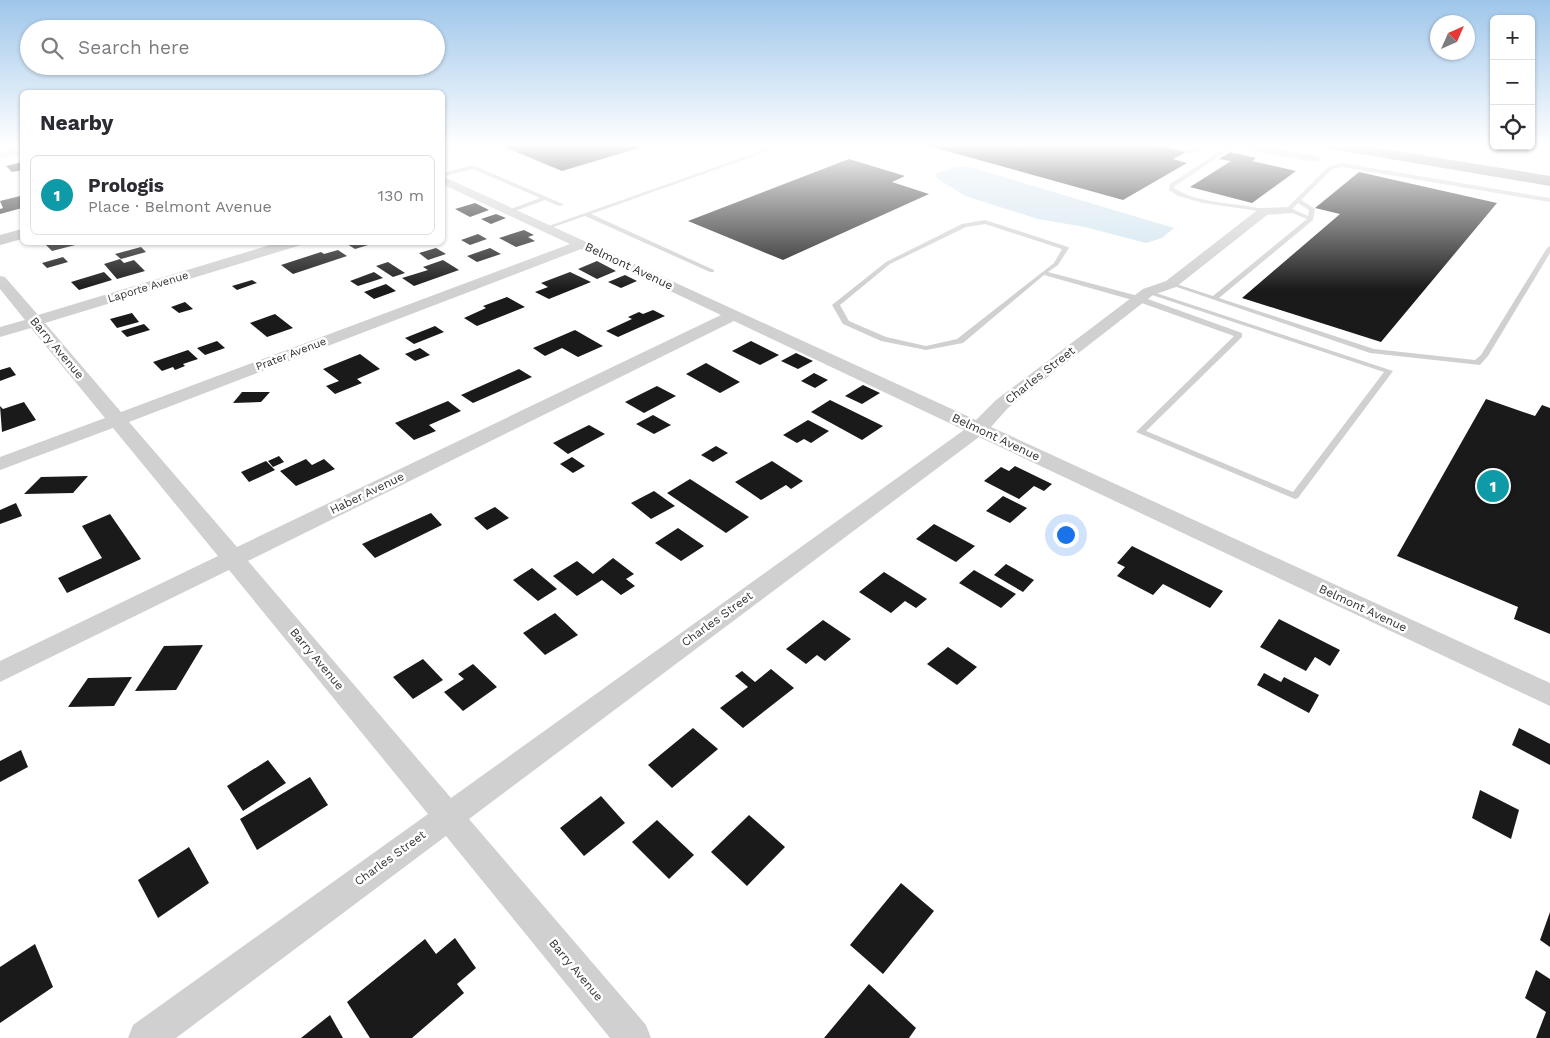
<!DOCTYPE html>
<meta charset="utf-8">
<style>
:root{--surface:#fff;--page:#f7f7f7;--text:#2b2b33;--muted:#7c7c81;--line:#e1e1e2;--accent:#7c3aed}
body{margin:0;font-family:"Work Sans",sans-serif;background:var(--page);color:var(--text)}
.controls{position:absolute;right:15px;top:15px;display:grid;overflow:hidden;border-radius:8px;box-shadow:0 1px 4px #0004}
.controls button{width:45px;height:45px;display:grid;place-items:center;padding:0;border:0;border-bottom:1px solid var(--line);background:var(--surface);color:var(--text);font:25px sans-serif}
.compass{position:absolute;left:1430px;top:15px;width:45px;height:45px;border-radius:50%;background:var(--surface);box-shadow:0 1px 4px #0004;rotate:45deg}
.you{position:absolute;left:1065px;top:534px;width:18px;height:18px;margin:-12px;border:4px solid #fff;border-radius:50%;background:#1a73e8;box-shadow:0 0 0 8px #1a73e833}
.badge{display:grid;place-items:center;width:32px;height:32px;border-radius:50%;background:var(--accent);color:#fff;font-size:16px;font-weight:700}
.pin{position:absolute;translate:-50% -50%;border:2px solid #fff;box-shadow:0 1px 5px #0006}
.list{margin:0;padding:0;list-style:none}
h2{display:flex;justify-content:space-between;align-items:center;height:65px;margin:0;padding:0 20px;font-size:21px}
h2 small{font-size:16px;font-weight:400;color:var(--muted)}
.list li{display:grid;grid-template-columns:32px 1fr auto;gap:15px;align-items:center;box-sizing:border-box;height:80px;margin:0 10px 10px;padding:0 10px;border:1px solid var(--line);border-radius:8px}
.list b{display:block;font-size:19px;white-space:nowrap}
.list p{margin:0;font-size:16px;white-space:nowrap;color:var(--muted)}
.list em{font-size:16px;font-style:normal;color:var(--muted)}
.icon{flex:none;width:28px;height:28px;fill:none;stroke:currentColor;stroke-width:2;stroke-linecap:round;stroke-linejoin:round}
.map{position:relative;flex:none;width:1550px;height:1038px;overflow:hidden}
.search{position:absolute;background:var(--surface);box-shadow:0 1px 4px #0004;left:20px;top:20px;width:425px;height:55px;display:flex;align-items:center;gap:12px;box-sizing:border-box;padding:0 18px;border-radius:28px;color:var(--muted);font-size:19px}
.panel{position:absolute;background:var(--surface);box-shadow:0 1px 4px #0004;left:20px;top:90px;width:425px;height:155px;border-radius:8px}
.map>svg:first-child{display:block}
</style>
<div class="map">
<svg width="1550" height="1038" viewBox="0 0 1550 1038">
<rect width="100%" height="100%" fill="#fff"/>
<polygon fill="#cfe2ee" points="956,167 970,167 1174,228 1162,238 1146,243 1085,227 1038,219 965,196 938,179 935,174"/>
<g fill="#1a1a1a">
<polygon points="497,144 649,144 649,145 562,171"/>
<polygon points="1151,144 1186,152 1173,159 1187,163 1123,200 925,145"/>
<polygon points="1230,152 1256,158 1252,161 1296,171 1252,203 1190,187 1231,161 1219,159"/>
<polygon points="849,159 905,176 892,182 929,194 783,260 688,221"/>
<polygon points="22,162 22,170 12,172 6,166"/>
<polygon points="1359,172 1497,203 1381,342 1242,298 1340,214 1315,208"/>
<polygon points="20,196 22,199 22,208 0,214 0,209 3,208 0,201"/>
<polygon points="475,203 489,210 470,217 455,209"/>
<polygon points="496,214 506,218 491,224 481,219"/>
<polygon points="524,230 534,235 528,237 535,241 516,247 499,238"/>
<polygon points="478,234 487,239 470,245 461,240"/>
<polygon points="57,242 83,242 83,243 52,251 46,245"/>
<polygon points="351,242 375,242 375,243 355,249 347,244"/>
<polygon points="141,247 146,252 121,259 115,254"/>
<polygon points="436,248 446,254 428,260 419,253"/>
<polygon points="490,248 501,254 477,262 467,256"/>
<polygon points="338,250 347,256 293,274 281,265 321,252 324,254"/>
<polygon points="63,257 68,262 47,268 42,263"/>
<polygon points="120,259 124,263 134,260 145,271 117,279 104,264"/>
<polygon points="443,260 459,270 414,286 402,278 428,270 423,267"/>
<polygon points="597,261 616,271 597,279 578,269"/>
<polygon points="388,262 405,273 393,277 376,266"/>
<polygon points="104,272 112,280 79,290 71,282"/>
<polygon points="374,272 383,278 358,286 350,281"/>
<polygon points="570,272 591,282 549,299 535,292 548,287 541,283"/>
<polygon points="625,275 637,281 621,288 608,282"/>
<polygon points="252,280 257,283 237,290 232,286"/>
<polygon points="386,284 396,291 374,299 364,292"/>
<polygon points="507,297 525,307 477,326 464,318 486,308 483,306"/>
<polygon points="185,302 193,309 179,313 171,307"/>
<polygon points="653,310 665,316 618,337 606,331 632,319 628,317 639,312 643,314"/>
<polygon points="132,313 139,322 117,328 110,319"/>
<polygon points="275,314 293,328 267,337 250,323"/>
<polygon points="144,324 150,330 127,337 121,331"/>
<polygon points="435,326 444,332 414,344 405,338"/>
<polygon points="575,330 603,346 578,357 562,348 545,356 533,348"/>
<polygon points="217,341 225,348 205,355 197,348"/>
<polygon points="751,341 779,355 760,365 732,351"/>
<polygon points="420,348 430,355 415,361 405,354"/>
<polygon points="188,350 198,359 183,364 185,366 175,370 173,367 162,371 153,362"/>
<polygon points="796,353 813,361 798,369 781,361"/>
<polygon points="360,354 380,369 357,379 362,383 335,394 326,386 339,381 323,369"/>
<polygon points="706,363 740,382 720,393 686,374"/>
<polygon points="10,367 16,375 0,381 0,370"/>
<polygon points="519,369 532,377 473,403 461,395"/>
<polygon points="814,373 828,380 815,388 801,381"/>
<polygon points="863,385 880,393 862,404 845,396"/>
<polygon points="657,386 676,396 644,413 625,402"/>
<polygon points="242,392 270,392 261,402 233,403"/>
<polygon points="1486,399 1535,416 1542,405 1550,408 1550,634 1514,619 1518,607 1397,556"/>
<polygon points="830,400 883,426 862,440 811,412"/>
<polygon points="448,401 461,411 429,425 436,431 414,440 395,423"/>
<polygon points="24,402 36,420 2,432 0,406 3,409"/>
<polygon points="653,415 671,425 654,434 636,424"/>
<polygon points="808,420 829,431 811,443 804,439 797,443 783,435"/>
<polygon points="589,425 605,434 568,454 553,443"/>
<polygon points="716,446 728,453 713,462 701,455"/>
<polygon points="279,456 284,462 273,467 268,461"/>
<polygon points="572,457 585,466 573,473 560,464"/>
<polygon points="306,459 312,465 324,459 335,469 296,486 280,471"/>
<polygon points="266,461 275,470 249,482 241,472"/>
<polygon points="772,461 803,481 791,489 786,485 761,500 735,482"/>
<polygon points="1015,466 1052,484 1044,491 1034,486 1019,499 984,481 1001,467 1009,471"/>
<polygon points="88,476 73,493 24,494 41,477"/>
<polygon points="690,479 749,517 726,533 667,493"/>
<polygon points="654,491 675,506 651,519 631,503"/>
<polygon points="1003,496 1027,508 1010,523 986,511"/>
<polygon points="16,503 22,516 0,524 0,510"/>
<polygon points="495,507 509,518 487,530 474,518"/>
<polygon points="431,513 442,525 375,558 362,544"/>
<polygon points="110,514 141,559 67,593 58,578 102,558 82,526"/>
<polygon points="934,524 975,546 956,562 916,539"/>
<polygon points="678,528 704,546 681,561 655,543"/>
<polygon points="1132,546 1223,591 1210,608 1163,584 1153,595 1117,576 1125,567 1117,563"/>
<polygon points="613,558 634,574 626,579 635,586 621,595 602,580 577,596 553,576 577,561 593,574"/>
<polygon points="1006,564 1034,580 1023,592 994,575"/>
<polygon points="532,568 557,589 538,601 513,580"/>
<polygon points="974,570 1016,594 1001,608 959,583"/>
<polygon points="884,572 927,599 916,608 905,601 891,613 859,592"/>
<polygon points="555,613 578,635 545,655 523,633"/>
<polygon points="1279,619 1340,650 1330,666 1315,657 1306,671 1260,647"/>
<polygon points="823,620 851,639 825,661 817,655 806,664 786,649"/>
<polygon points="203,645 176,690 135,691 164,646"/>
<polygon points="948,647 977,667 957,685 927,664"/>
<polygon points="423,659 443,680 413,699 393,677"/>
<polygon points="473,664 497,687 463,711 444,692 464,679 458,674"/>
<polygon points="771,669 794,688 743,728 720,708 748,687 735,676 742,671 755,682"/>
<polygon points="1264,673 1281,682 1284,677 1319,695 1309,713 1257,685"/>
<polygon points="132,677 114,706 68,707 88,678"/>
<polygon points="693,728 718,749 672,788 648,765"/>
<polygon points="1519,728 1550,744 1550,765 1512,745"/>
<polygon points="21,750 28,767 0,782 0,761"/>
<polygon points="268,760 286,783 243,811 227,786"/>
<polygon points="310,777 328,805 257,850 240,819"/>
<polygon points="1480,790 1519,810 1511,839 1472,818"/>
<polygon points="601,796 625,823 584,856 560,828"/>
<polygon points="749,815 785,847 747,886 711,852"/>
<polygon points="657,820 694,855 669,879 632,842"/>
<polygon points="189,847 209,883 158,918 138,880"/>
<polygon points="901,883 934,911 883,974 850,945"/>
<polygon points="1550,912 1550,947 1540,940"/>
<polygon points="455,938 476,968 457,984 464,993 412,1038 370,1038 347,1002 425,939 436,954"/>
<polygon points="35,944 53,987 0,1023 0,967"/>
<polygon points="1536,970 1550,979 1550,1038 1536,1038 1546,1012 1525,998"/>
<polygon points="869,984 916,1028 909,1038 824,1038"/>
<polygon points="330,1015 343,1038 301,1038"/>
</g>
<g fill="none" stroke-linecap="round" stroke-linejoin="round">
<g fill="#d0d0d0" fill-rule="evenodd">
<polygon points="780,144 788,144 591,214 714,270 714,272 710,272 585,216 548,229 543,228"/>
<path d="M 1156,144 C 1166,144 1185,151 1191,150 C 1198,149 1202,144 1210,144 L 1192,154 Z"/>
<path d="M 1231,144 L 1236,145 L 1175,186 L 1174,188 C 1201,205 1236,202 1266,210 L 1266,212 L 1203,203 L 1178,196 L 1169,190 L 1170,184 Z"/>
<path d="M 1342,163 L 1550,198 L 1550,202 L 1342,167 L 1332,169 L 1301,200 L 1315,209 L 1313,220 L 1219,298 L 1374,349 L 1475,360 L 1481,355 L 1547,248 L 1550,246 L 1550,253 L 1488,356 L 1480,365 L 1370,353 L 1168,284 L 1173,283 L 1213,296 L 1307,219 L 1285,210 L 1328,167 ZM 1298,203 L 1309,210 L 1308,216 L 1292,209 Z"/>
<polygon points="473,165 563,204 564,205 559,206 545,200 510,213 508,212 508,210 540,198 473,169 442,177 442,173"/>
<path d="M 985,220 L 1068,247 L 1069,248 L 1058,265 L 1048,272 L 1142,297 L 1242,333 L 1242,337 L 1146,431 L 1293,492 L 1384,372 L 1146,293 L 1146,291 L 1150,291 L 1393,371 L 1298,498 L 1295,499 L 1136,432 L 1234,336 L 1136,301 L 1044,275 L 963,343 L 926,350 L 881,341 L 843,324 L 832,305 L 886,262 L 962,224 ZM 985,224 L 1062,249 L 1054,263 L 957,339 L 926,346 L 886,337 L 849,321 L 840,305 L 890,264 L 966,227 Z"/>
</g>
<g fill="#d0d0d0" fill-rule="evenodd">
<polygon points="1226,144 1251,144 1316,156 1322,159 1316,162 1231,147"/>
<polygon points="22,147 22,153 0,158 0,152"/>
<path d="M 442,176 L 976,420 L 996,400 L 1143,289 L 1166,281 L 1260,208 L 1292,207 L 1294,210 L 1292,213 L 1267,215 L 1176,287 L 1153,295 L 1008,408 L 991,427 L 1550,683 L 1550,706 L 979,437 L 469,819 L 646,1025 L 651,1038 L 610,1038 L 446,836 L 176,1038 L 128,1038 L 133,1025 L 428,814 L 229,570 L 0,682 L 0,661 L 218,556 L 113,428 L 0,470 L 0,457 L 105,418 L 31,328 L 0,337 L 0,327 L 25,320 L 0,289 L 0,276 L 5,277 L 38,315 L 280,242 L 302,242 L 301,245 L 45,323 L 121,412 L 570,244 L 442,184 ZM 581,249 L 721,315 L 237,547 L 129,422 ZM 734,321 L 964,430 L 451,798 L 248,561 Z"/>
</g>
<polygon fill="#bdbdbd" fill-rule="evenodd" points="22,229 22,239 0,245 0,235"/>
<polygon fill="#9a9a9a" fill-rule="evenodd" points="1318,144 1352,144 1550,176 1550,186 1325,148"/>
</g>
<linearGradient id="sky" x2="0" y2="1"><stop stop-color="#9ec6ea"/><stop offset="0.5" stop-color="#fff"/><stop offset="1" stop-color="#fff" stop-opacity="0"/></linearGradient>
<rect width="1550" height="290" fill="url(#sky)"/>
<g text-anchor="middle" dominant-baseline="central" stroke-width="5" stroke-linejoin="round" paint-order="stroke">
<g font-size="11" fill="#333" stroke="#fff">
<text transform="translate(148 287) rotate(-17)">Laporte Avenue</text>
<text transform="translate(291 354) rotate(-21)">Prater Avenue</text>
</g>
<g font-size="12" fill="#333" stroke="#fff">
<text transform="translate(629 266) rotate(25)">Belmont Avenue</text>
<text transform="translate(57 348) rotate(50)">Barry Avenue</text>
<text transform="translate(1040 375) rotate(-38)">Charles Street</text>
<text transform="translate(996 437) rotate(25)">Belmont Avenue</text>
<text transform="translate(367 493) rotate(-26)">Haber Avenue</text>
<text transform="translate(1363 608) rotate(25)">Belmont Avenue</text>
<text transform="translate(717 619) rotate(-36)">Charles Street</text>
<text transform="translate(317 659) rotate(50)">Barry Avenue</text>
<text transform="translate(390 858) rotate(-36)">Charles Street</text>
<text transform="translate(576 970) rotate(50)">Barry Avenue</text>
</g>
</g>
</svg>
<div class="controls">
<button>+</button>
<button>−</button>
<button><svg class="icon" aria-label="locate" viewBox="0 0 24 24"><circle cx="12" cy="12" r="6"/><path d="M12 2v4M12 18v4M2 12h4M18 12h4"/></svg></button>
</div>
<svg class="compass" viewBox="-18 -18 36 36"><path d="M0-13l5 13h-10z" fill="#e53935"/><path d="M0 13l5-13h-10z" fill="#7c7c81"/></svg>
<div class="you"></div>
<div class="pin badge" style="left:1493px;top:486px;background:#0f9aa8">1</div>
<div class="search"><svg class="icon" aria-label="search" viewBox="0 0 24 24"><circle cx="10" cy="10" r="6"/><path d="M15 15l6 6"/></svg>Search here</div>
<section class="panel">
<h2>Nearby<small></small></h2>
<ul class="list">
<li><span class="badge" style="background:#0f9aa8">1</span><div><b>Prologis</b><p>Place · Belmont Avenue</p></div><em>130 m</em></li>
</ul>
</section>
</div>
